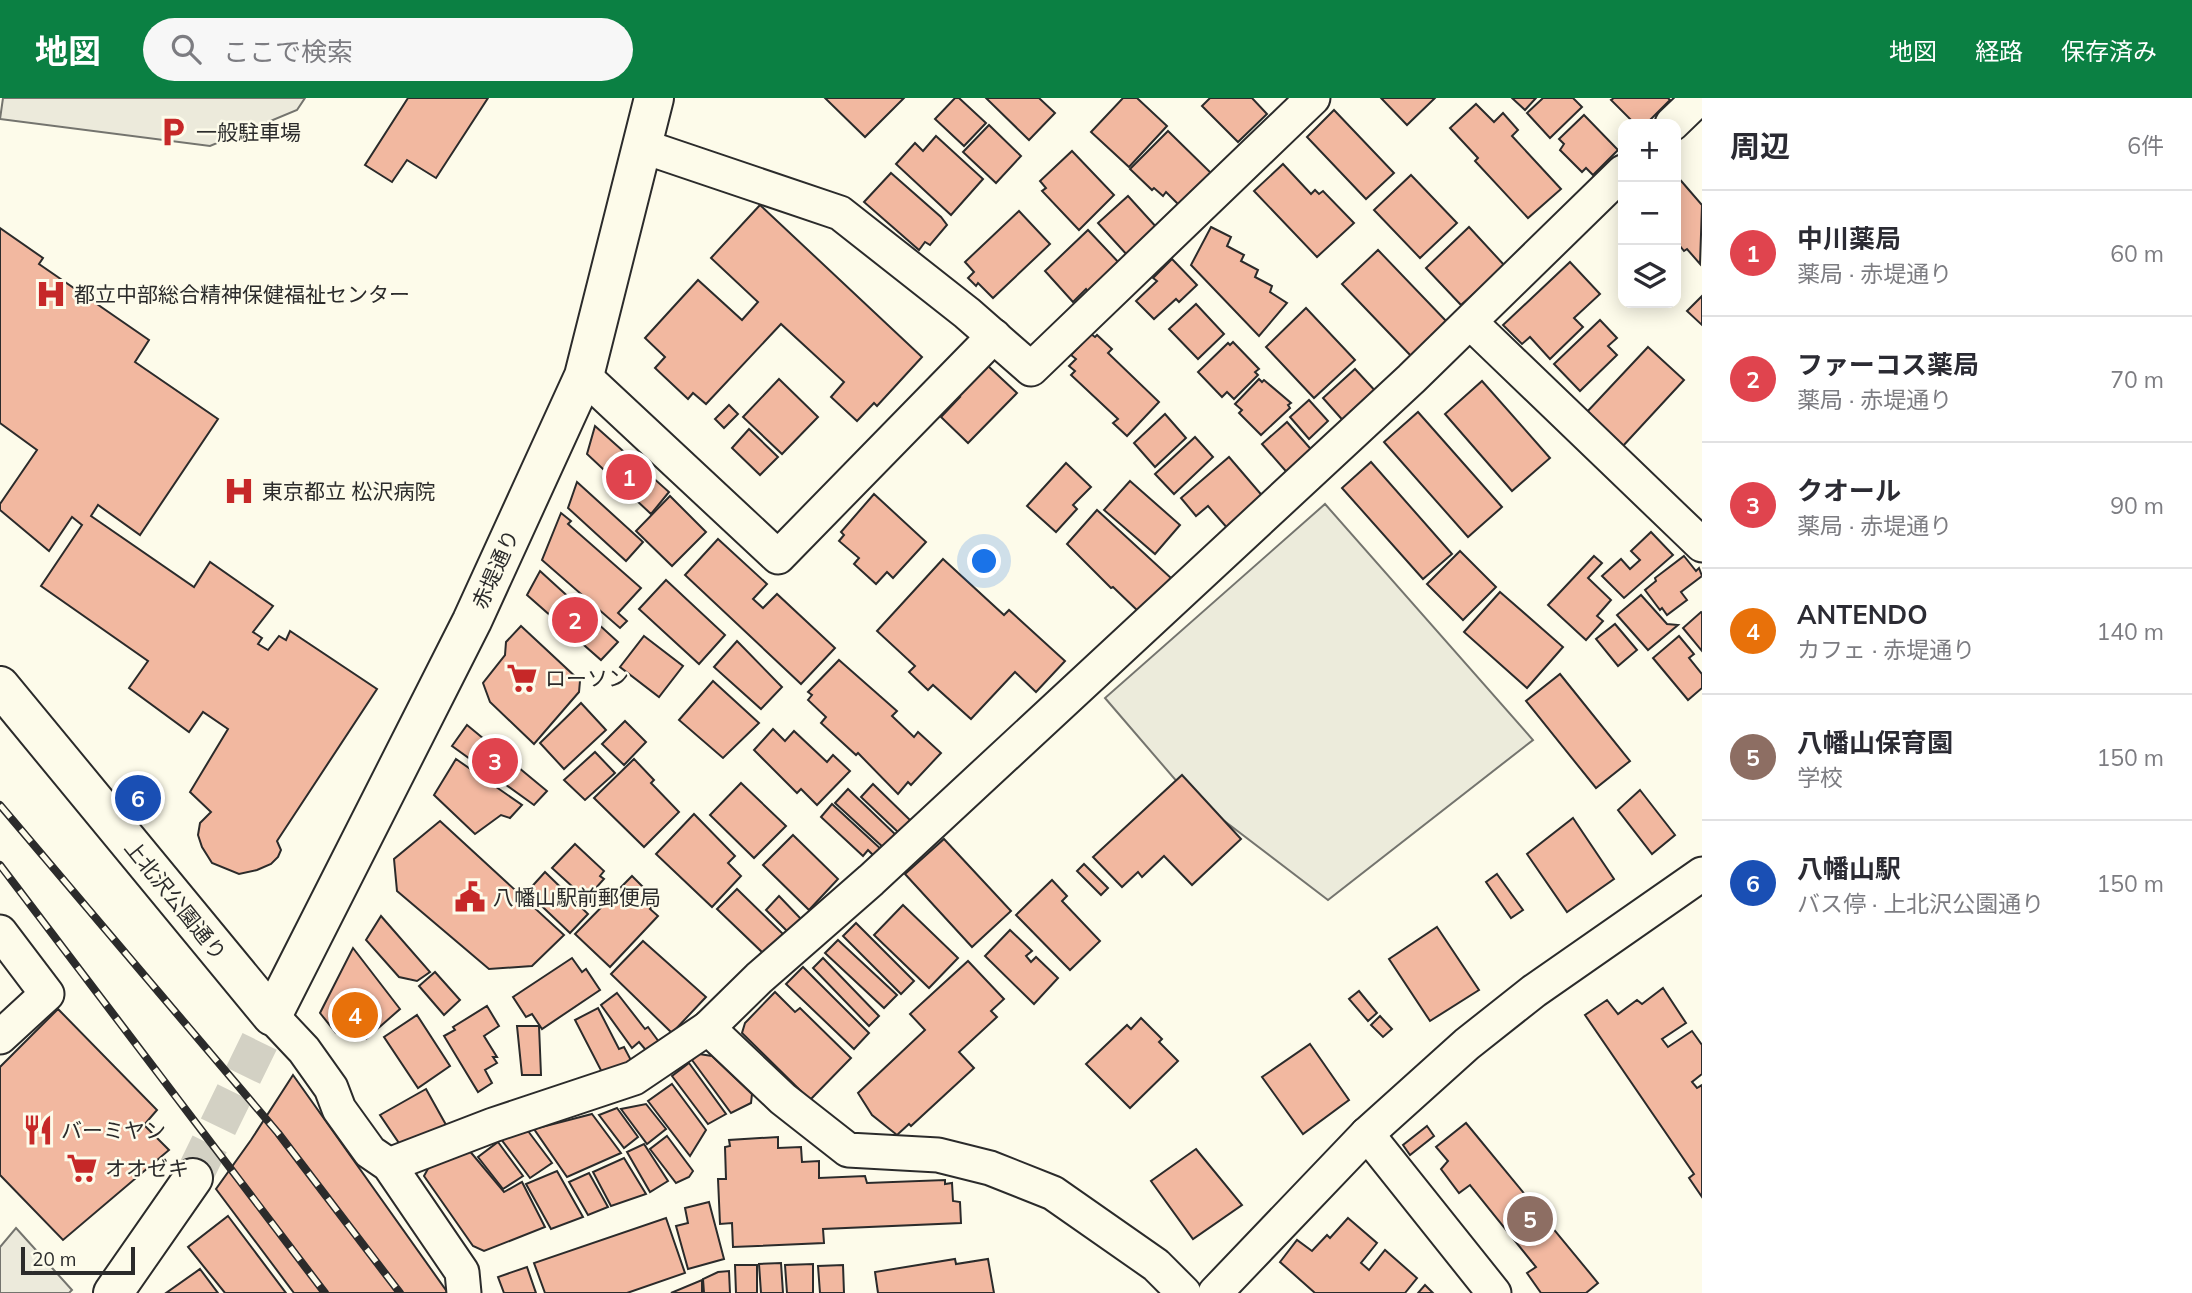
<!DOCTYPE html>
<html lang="ja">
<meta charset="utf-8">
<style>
:root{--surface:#fff;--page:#f7f7f7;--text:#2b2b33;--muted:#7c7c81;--line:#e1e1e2;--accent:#0b8043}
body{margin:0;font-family:Mulish,"Noto Sans JP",sans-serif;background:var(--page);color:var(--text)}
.controls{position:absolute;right:21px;top:21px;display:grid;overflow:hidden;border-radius:14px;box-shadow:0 4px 18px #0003}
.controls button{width:63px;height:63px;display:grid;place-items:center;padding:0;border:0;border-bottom:2px solid var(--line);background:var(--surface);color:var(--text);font:35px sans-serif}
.scale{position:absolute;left:21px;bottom:18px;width:114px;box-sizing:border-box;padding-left:7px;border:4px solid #2b2b2b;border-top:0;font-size:19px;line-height:24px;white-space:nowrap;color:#2b2b2b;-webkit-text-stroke:5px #fdfbea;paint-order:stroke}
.you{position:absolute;left:985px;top:464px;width:24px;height:24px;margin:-18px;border:5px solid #fff;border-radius:50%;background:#1a73e8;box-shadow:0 0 0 10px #1a73e833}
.badge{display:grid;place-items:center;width:46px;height:46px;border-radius:50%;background:var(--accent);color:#fff;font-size:23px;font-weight:700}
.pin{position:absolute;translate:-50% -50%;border:4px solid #fff;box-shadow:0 2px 7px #0006}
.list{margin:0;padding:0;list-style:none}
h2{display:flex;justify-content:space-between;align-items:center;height:91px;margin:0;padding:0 28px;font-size:30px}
h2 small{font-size:23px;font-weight:400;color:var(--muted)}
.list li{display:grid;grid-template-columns:46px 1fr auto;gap:21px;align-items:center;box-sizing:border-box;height:126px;padding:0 28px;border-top:2px solid var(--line)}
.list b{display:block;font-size:26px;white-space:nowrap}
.list p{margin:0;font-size:23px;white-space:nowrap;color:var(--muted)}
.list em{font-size:23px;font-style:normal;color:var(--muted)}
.icon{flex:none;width:38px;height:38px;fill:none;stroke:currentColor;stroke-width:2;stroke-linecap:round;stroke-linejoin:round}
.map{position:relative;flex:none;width:1702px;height:1195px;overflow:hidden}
header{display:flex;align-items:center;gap:42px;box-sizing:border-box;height:98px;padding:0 35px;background:var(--accent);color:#fff}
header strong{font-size:33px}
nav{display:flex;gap:38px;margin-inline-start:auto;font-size:24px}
.search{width:490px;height:63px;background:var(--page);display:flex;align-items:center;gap:18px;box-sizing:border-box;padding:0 24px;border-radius:38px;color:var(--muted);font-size:26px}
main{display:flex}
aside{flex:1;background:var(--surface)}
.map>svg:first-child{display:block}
</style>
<header>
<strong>地図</strong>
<div class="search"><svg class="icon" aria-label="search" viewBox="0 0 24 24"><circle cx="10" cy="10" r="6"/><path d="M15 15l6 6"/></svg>ここで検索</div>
<nav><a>地図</a><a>経路</a><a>保存済み</a></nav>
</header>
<main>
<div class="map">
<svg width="1702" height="1195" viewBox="0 0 1702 1195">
<rect width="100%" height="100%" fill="#fdfbea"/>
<polygon fill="#ecebdb" stroke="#74746e" stroke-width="2" points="1325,406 1533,642 1328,802 1185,693 1105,600"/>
<g fill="#eceadb" stroke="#74746e" stroke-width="2">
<polygon points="3,0 305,0 297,12 210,48 0,21"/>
<polygon points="16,1130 72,1192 69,1195 0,1195 0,1149"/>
</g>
<g fill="#f2b8a0" stroke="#2b2b2b" stroke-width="2">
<polygon points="408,0 488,0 436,80 407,62 392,84 365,67"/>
<polygon points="825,0 904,0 865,39"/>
<polygon points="955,0 959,0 986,25 964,48 935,21"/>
<polygon points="986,0 1039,0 1055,15 1029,42"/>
<polygon points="1123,0 1137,0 1167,28 1129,69 1091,34"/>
<polygon points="1210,0 1252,0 1267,16 1238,44 1202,8"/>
<polygon points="1381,0 1435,0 1407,27"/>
<polygon points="1512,0 1536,0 1525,12"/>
<polygon points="1543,0 1573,0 1582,9 1550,40 1527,15"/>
<polygon points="1614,0 1668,0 1670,2 1646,26 1639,23 1635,26 1611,2"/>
<polygon points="1476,6 1494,24 1503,15 1518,32 1512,38 1561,91 1528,120 1475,63 1478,60 1450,30"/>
<polygon points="1334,12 1394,75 1366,101 1307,39"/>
<polygon points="1584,17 1618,52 1593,77 1586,70 1582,74 1560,52 1564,46 1559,41"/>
<polygon points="989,27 1021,58 996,85 963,54"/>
<polygon points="1168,33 1213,77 1181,109 1166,94 1163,98 1154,90 1152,92 1130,71"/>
<polygon points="936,38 983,81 951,117 896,66 915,45 923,53"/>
<polygon points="1072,53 1114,97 1079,132 1042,93 1046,90 1040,83"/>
<polygon points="1283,66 1311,96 1315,92 1319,96 1323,93 1354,125 1317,159 1254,93"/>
<polygon points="891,75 941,119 947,127 930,147 925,144 919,152 864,104"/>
<polygon points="1411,77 1457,125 1420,160 1374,112"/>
<polygon points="1676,77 1702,107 1700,166 1687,151 1684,153 1676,143"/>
<polygon points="1128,98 1158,131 1128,158 1098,125"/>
<polygon points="760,107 922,259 877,308 874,305 857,323 831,299 844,284 781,226 706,306 693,295 688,301 655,270 665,259 645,240 698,182 742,222 758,204 711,160"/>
<polygon points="1019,113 1050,146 993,200 978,185 976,188 968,180 974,174 965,164"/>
<polygon points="1211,129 1231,139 1227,148 1244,157 1241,163 1258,172 1255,179 1272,188 1270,194 1287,205 1259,238 1191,167"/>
<polygon points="1469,129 1505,168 1461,207 1426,170"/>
<polygon points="0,130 43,160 39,166 149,242 135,264 218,321 140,437 98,407 91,418 194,489 210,464 273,508 253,534 262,540 258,546 268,552 279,538 286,542 290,533 377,591 277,743 281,752 278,759 271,766 257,772 239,776 212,765 202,749 198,737 200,725 211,714 190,694 228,631 203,614 189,634 129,590 148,563 41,488 82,427 72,419 49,453 0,412 0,406 37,352 0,325"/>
<polygon points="1088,132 1122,168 1091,197 1086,191 1073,204 1045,173"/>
<polygon points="1378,152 1448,225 1412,259 1342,186"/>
<polygon points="1172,161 1197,187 1179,204 1176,201 1154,221 1136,203 1157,183 1153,180"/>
<polygon points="1570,164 1600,196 1574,220 1583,229 1550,261 1530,239 1522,246 1503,227"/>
<polygon points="1702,198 1702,227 1687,213"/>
<polygon points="1196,206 1224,236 1198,261 1169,231"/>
<polygon points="1306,210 1355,262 1314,300 1266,249"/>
<polygon points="1600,222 1617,240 1608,248 1617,257 1580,293 1554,266"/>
<polygon points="1091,236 1095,239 1097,237 1112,251 1108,255 1159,304 1127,338 1113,325 1118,321 1071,277 1075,273 1069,268 1076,261 1071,257"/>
<polygon points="1233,244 1259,271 1255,274 1258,277 1234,301 1227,294 1222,299 1198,274 1228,245 1230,247"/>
<polygon points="1648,249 1684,282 1622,349 1586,315"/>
<polygon points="987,267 1017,295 968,345 941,319 960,299 957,297"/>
<polygon points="1355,271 1379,297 1347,327 1323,300"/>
<polygon points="779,281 818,319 782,356 743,319"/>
<polygon points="1259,281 1262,284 1264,282 1291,305 1288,307 1290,310 1261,337 1239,315 1242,312 1235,306"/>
<polygon points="1482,283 1550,360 1512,393 1445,316"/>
<polygon points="1309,302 1328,323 1309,341 1290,319"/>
<polygon points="729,307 738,316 724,330 715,321"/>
<polygon points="1418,314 1502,409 1468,439 1384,344"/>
<polygon points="1165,316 1186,340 1155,369 1134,345"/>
<polygon points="1287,324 1316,357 1291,379 1262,346"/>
<polygon points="595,328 669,394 651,416 587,356"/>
<polygon points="749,331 778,359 760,377 732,350"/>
<polygon points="1195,339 1213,359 1174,396 1155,376"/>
<polygon points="1229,359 1265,401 1229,432 1208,408 1196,418 1181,400"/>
<polygon points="1371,364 1452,456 1423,481 1342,390"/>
<polygon points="1066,365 1091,389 1073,407 1077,411 1056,434 1027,408"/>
<polygon points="1130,383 1180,427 1155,456 1104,412"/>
<polygon points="577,384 643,444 626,463 568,410"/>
<polygon points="874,396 926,444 893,480 887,474 876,486 854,466 859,460 839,443 844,437 841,434"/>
<polygon points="670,398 706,434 672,468 636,433"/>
<polygon points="1097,412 1171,480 1139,514 1113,489 1111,490 1067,446"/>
<polygon points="561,415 571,423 568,426 641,490 618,515 627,523 620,530 542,462"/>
<polygon points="1651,434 1673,457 1624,500 1602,478 1621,461 1630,471 1640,462 1631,453"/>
<polygon points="718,441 767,486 753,501 763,510 777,496 835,550 801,586 685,477"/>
<polygon points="1460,453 1496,489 1463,522 1427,486"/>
<polygon points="1594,458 1602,465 1588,480 1611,502 1597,518 1603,523 1586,542 1548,507"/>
<polygon points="1684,458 1696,473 1699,470 1702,478 1681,494 1687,502 1667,517 1662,510 1660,512 1645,492 1656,483 1655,480"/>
<polygon points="943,461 1004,517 1009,512 1065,563 1036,594 1015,574 971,621 933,587 928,592 909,574 915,568 877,533"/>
<polygon points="540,473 618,544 601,562 527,497"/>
<polygon points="666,482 725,537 699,566 639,511"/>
<polygon points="1500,494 1563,549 1527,590 1464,534"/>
<polygon points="1641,497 1667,526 1678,527 1648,552 1617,517"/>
<polygon points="1701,514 1702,515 1702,553 1683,530"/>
<polygon points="1615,526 1637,552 1618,568 1596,541"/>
<polygon points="521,528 580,583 579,594 534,646 490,604 483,585 505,557 506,544"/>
<polygon points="644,538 683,568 659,599 620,569"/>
<polygon points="1679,538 1694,556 1689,560 1702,576 1702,590 1688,602 1653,560"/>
<polygon points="737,543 782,589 761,611 714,569"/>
<polygon points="839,562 897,613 892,618 914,639 918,634 941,655 911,687 908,684 898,696 858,655 856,657 821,625 826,619 808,602 812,597 808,594"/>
<polygon points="1560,576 1630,663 1596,690 1526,603"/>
<polygon points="713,583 759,625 723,660 679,622"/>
<polygon points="581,605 606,632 564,671 540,645"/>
<polygon points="625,623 646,644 624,667 602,646"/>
<polygon points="467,627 547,693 534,707 452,648"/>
<polygon points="773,631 785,643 794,633 827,664 833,657 850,673 817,707 801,691 797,695 754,652"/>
<polygon points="595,654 615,675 585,702 564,682"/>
<polygon points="456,661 522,707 510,720 501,717 475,736 434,697"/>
<polygon points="634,661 654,682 651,685 679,714 644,749 594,700"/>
<polygon points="1182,677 1241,741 1192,787 1164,758 1142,779 1138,774 1122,789 1093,759"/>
<polygon points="741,685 786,728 754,760 710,717"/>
<polygon points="873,686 911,723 899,735 861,699"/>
<polygon points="848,691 897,738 885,751 835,705"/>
<polygon points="1640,692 1675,737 1652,756 1618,712"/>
<polygon points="832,706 883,753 876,760 868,752 863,758 821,719"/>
<polygon points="694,716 735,758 728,765 741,778 712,809 656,756"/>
<polygon points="1573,720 1614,781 1567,814 1527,756"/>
<polygon points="440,723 564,837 532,868 489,871 397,793 394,761"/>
<polygon points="793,737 838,781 809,812 763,767"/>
<polygon points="944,741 1011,813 972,849 905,776"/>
<polygon points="575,746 604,773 600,778 604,781 586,801 552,770"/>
<polygon points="1084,766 1108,790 1101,797 1077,773"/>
<polygon points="545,774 588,816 570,835 527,794"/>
<polygon points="1497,776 1523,812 1511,820 1486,784"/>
<polygon points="632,778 657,803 650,811 658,818 610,869 575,836"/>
<polygon points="1052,782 1067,798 1062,803 1100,843 1070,872 1016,817"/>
<polygon points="737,791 783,836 764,856 717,811"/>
<polygon points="779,798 801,821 788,834 766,812"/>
<polygon points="903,807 958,860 929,890 874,837"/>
<polygon points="381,818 430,874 417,883 399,879 366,842"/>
<polygon points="856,825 914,883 901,896 843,838"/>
<polygon points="1437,829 1479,892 1430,923 1389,861"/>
<polygon points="1010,832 1032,853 1026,858 1031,864 1036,859 1058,880 1034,906 985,858"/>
<polygon points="838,842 897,897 884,910 825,855"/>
<polygon points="643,843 706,899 672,935 611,876"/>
<polygon points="353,850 400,911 366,941 336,935 320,915"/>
<polygon points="572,860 582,874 586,871 600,892 542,931 532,916 526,919 513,899"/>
<polygon points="823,860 879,918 869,928 813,870"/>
<polygon points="968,863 1004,901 991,913 997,919 959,954 974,970 911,1028 909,1026 897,1037 872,1017 858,995 925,932 910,916"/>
<polygon points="803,869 869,935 854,951 786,886"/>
<polygon points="435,874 460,902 444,917 419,888"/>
<polygon points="1663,890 1686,925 1662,941 1668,949 1692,933 1702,947 1702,976 1692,984 1697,990 1702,987 1702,1099 1689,1080 1694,1076 1585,917 1607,902 1618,916 1637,902 1642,906"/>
<polygon points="1359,893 1377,915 1368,923 1349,901"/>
<polygon points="775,894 795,914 800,910 851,960 810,1002 742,935 745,925"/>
<polygon points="617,895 645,931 648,929 662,948 650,957 639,944 632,950 601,907"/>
<polygon points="487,908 499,928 484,938 497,959 493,959 497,965 485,972 492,985 478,994 444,938 455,932 453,929"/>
<polygon points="598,910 619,951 624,949 634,968 606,982 575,922"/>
<polygon points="58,911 157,1012 144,1027 169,1052 63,1142 0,1077 0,969"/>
<polygon points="417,917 450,968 418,990 384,939"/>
<polygon points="1380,918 1392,931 1383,939 1371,927"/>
<polygon points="1141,920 1162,941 1159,944 1178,963 1130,1010 1086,966 1127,927 1131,931"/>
<polygon points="517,928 539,928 541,977 522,977"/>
<polygon points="1310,946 1349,1002 1303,1036 1262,979"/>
<polygon points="699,956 712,958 752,996 751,1005 731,1015 692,962"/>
<polygon points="689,965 726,1016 708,1026 672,978"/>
<polygon points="293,977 448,1195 294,1195 216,1091 251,1042"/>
<polygon points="672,986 706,1032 690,1058 648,1003"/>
<polygon points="426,991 450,1034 401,1048 380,1017"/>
<polygon points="646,1006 666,1031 647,1046 621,1011"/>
<polygon points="617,1010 638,1039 624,1050 599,1017"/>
<polygon points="592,1016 621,1055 567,1079 534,1031"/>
<polygon points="1466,1025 1598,1185 1586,1195 1541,1195 1527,1175 1536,1169 1470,1087 1459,1095 1441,1071 1448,1063 1436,1049"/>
<polygon points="1427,1028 1434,1038 1410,1057 1403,1047"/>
<polygon points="528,1033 552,1065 530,1080 501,1041"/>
<polygon points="667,1038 693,1073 689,1079 676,1085 650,1051"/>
<polygon points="778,1039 778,1050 801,1049 802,1064 819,1063 819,1080 865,1078 867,1085 945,1082 945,1086 952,1085 953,1103 960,1104 961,1125 823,1131 824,1145 733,1149 732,1125 720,1126 718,1081 726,1081 725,1049 730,1048 729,1042"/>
<polygon points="498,1044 523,1078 503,1091 478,1059"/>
<polygon points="644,1046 668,1083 650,1094 627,1054"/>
<polygon points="468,1051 504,1094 522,1084 545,1129 484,1153 473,1148 424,1078 430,1067"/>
<polygon points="1196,1051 1242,1107 1193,1141 1151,1083"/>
<polygon points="624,1060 646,1096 611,1108 593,1074"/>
<polygon points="557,1073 583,1119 551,1131 526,1086"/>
<polygon points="589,1075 608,1109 588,1117 569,1084"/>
<polygon points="709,1104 724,1161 688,1171 676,1128 688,1125 685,1110"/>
<polygon points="228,1118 286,1195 225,1195 188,1149"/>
<polygon points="666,1120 685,1175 627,1195 545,1195 534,1165"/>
<polygon points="1348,1120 1377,1145 1361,1165 1369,1172 1385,1152 1417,1180 1405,1195 1315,1195 1280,1164 1297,1142 1312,1153 1327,1137 1330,1140"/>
<polygon points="955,1161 956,1166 988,1161 994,1195 878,1195 875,1174"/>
<polygon points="781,1165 783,1195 761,1195 759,1166"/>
<polygon points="813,1166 813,1195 787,1195 785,1167"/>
<polygon points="735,1167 757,1167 757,1195 736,1195"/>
<polygon points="843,1167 844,1195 820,1195 818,1168"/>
<polygon points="527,1169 536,1195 504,1195 498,1179"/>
<polygon points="200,1171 218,1195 166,1195"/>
<polygon points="729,1173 730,1195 704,1195 703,1181 718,1174"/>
<polygon points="702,1182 702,1195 671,1195"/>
<polygon points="1425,1187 1433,1195 1418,1195"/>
</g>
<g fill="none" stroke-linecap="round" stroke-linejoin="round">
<polyline stroke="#d3d1c4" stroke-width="38" stroke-dasharray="38 19" stroke-linecap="butt" points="193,1080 272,918"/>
<g stroke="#2b2b2b" stroke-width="37">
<g id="street">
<polyline points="1672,26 1699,0"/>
<polyline points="642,48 840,115 967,215 1031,271 1313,0"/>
<polyline points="1470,224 1702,447"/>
<polyline points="584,278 778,459 994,238"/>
<polyline points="0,834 47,896 0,939"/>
<polyline points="272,918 304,952 331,990 339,1011 370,1054 389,1067 462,1174 464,1195"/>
<polyline points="708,930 783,1001 848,1052 938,1057 990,1070 1053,1095 1156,1167 1184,1195"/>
<polyline points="1367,1036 1494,1195"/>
<polyline points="389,1067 493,1027 634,980 708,930 759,880 871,782 1411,281 1623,74"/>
<polyline points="1215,1195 1367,1036 1467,946 1534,893 1702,776"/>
</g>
</g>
<g stroke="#2b2b2b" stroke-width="42">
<g id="secondary">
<polyline points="0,588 272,918 472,523 584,278 654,0"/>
<polyline points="113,1195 193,1080"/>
</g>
</g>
<use href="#street" stroke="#fdfbea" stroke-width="33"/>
<use href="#secondary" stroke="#fdfbea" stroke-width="38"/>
<g stroke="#2b2b2b" stroke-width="8">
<g id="rail">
<polyline points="0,707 278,1035 400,1195"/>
<polyline points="0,767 325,1195"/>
</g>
</g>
<use href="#rail" stroke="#fdfbea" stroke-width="5" stroke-dasharray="16" stroke-linecap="butt"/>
</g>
<defs>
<g id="parking-bare" transform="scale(2.415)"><path d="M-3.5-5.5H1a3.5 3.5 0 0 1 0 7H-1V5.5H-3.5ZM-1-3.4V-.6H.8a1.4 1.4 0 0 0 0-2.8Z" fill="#c62828" stroke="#fdfbea" stroke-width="2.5" paint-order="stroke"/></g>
<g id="hospital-bare" transform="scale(2.415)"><path d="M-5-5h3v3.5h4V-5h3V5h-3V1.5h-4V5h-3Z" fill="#c62828" stroke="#fdfbea" stroke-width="2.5" paint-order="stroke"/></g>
<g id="supermarket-bare" transform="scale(2.415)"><path d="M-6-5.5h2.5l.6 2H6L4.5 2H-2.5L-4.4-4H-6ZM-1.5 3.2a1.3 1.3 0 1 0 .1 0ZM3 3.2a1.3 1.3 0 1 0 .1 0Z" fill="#c62828" stroke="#fdfbea" stroke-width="2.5" paint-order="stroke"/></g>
<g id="civic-bare" transform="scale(2.415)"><path d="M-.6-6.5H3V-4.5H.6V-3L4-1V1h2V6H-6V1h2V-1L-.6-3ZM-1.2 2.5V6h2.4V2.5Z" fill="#c62828" stroke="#fdfbea" stroke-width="2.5" paint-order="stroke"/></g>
<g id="restaurant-bare" transform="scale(2.415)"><path d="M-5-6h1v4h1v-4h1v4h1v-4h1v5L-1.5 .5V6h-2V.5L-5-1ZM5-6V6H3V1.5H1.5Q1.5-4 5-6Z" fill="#c62828" stroke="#fdfbea" stroke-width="2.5" paint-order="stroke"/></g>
</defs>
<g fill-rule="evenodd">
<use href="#parking-bare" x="173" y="34"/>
<use href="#hospital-bare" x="51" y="196"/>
<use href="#hospital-bare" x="239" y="393"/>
<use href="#supermarket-bare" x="522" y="580"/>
<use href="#civic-bare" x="470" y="799"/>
<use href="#restaurant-bare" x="38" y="1032"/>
<use href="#supermarket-bare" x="82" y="1070"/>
</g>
<g text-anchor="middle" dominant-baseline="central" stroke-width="5" stroke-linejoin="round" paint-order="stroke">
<g font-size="21" fill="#2b2b2b" stroke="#fdfbea" text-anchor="start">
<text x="196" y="34">一般駐車場</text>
<text x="74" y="196">都立中部総合精神保健福祉センター</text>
<text x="262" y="393">東京都立 松沢病院</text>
<text x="545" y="580">ローソン</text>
<text x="493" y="799">八幡山駅前郵便局</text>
<text x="61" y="1032">バーミヤン</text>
<text x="105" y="1070">オオゼキ</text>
</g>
<g font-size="21" fill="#2b2b2b" stroke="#fdfbea">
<text transform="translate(495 471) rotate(-66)">赤堤通り</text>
<text transform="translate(176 802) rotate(51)">上北沢公園通り</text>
</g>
</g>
</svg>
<div class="controls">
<button>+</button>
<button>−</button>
<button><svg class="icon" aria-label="layers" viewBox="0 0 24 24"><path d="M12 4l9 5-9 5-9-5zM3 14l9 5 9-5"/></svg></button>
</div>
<div class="scale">20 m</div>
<div class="you"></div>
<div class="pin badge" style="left:629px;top:379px;background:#e0444e">1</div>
<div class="pin badge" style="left:575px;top:522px;background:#e0444e">2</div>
<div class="pin badge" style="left:495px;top:663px;background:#e0444e">3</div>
<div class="pin badge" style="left:355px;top:917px;background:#e8710a">4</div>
<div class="pin badge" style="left:1530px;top:1121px;background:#8d6e63">5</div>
<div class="pin badge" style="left:138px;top:700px;background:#1a4fb4">6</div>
</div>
<aside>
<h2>周辺<small>6件</small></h2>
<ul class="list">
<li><span class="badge" style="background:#e0444e">1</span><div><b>中川薬局</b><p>薬局 · 赤堤通り</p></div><em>60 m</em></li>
<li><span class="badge" style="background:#e0444e">2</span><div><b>ファーコス薬局</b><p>薬局 · 赤堤通り</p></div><em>70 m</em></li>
<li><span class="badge" style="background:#e0444e">3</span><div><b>クオール</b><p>薬局 · 赤堤通り</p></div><em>90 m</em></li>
<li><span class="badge" style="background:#e8710a">4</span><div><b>ANTENDO</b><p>カフェ · 赤堤通り</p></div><em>140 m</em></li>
<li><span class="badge" style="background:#8d6e63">5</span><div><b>八幡山保育園</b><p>学校</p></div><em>150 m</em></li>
<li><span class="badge" style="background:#1a4fb4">6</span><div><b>八幡山駅</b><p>バス停 · 上北沢公園通り</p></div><em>150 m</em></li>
</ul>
</aside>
</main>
